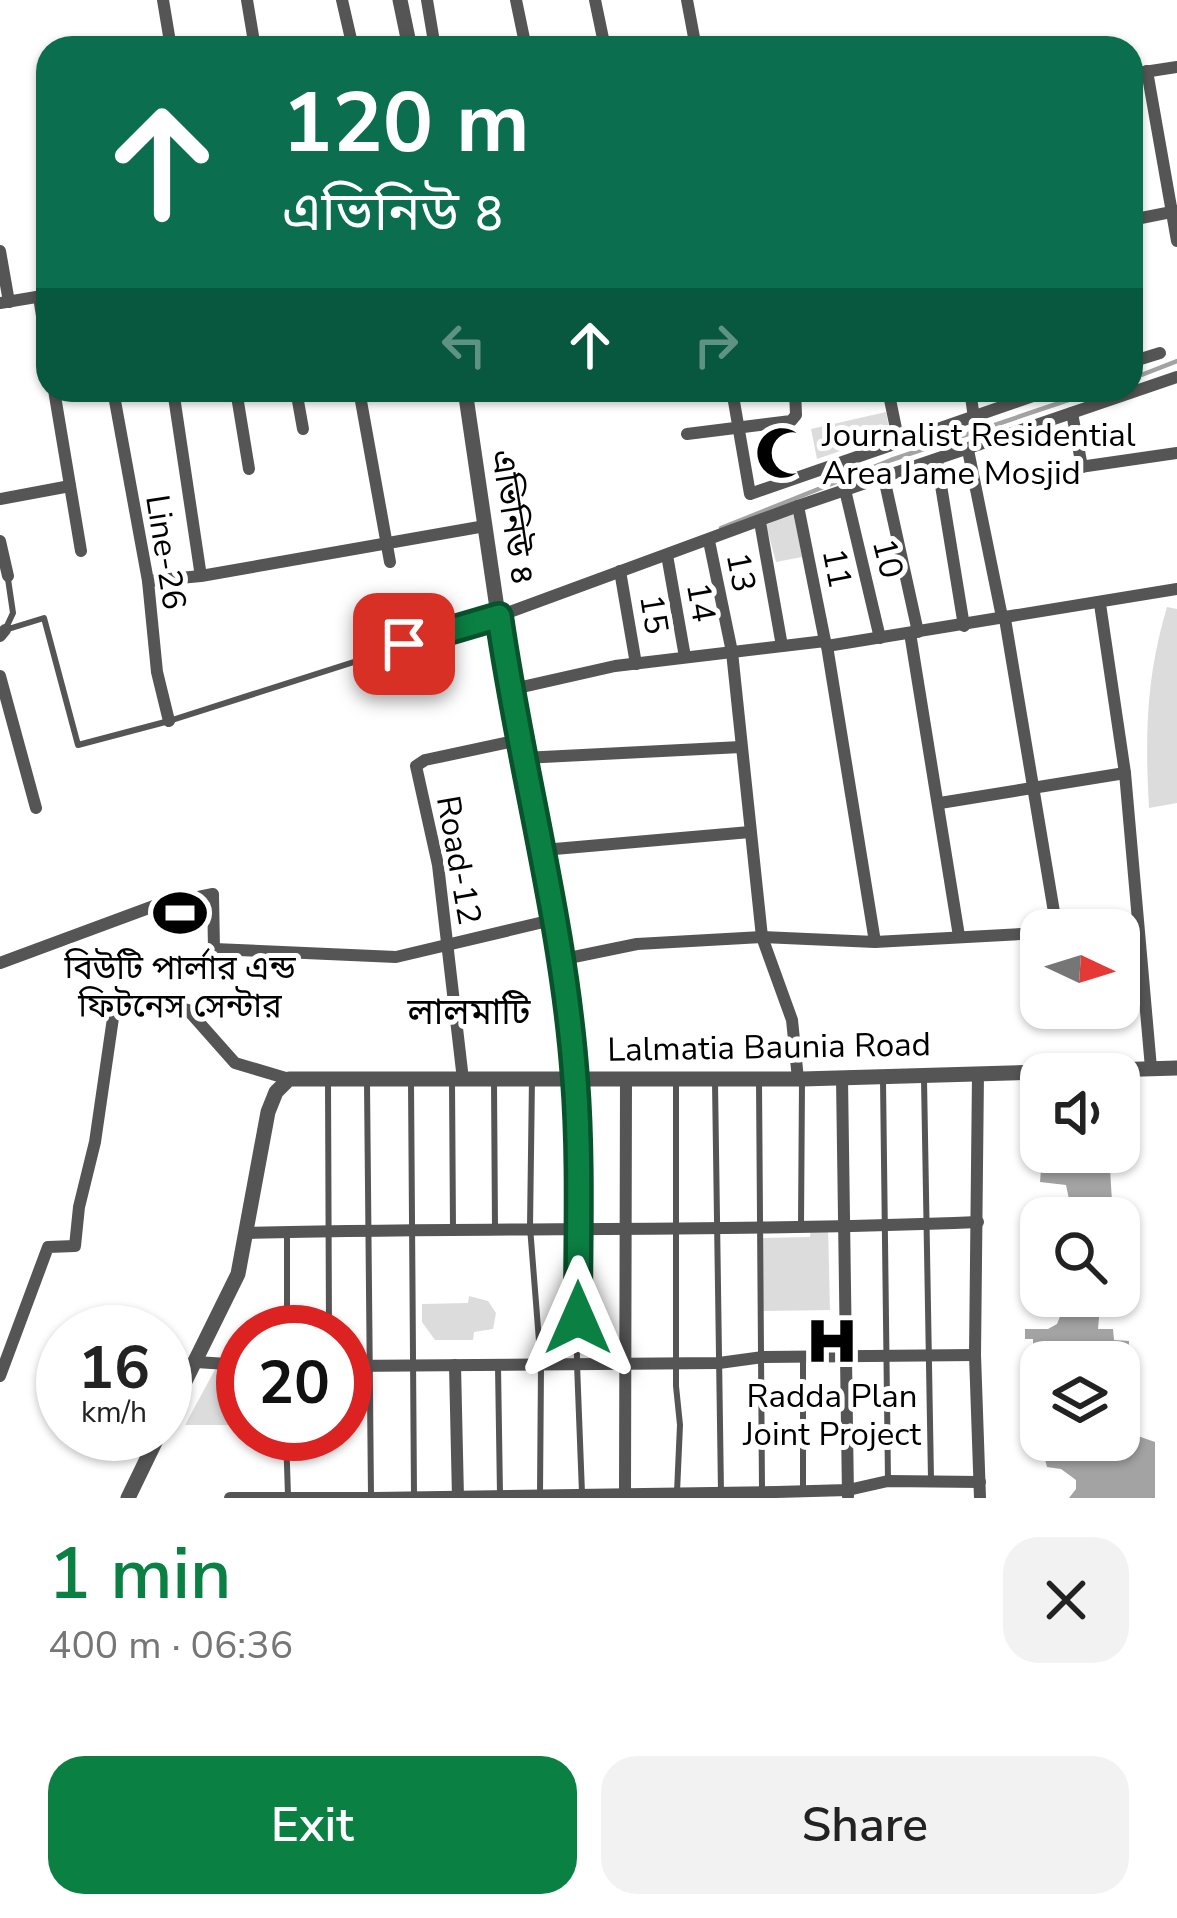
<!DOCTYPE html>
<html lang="en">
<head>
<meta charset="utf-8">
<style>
	:root { --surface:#fff; --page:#f2f2f2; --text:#222; --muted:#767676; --accent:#0b8043 }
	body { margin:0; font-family:"Nunito Sans","Noto Sans Bengali",sans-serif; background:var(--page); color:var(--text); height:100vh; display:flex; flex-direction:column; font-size:45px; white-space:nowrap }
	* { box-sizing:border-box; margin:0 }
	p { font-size:39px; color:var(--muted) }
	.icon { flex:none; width:66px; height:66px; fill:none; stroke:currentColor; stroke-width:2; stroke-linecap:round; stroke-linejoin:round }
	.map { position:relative; height:1498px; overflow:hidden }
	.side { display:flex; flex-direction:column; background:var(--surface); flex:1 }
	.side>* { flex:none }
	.banner { position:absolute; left:36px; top:36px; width:1107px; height:366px; border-radius:36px; box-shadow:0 3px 9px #0004; background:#0b6e4f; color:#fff; overflow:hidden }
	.needle { width:78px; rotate:94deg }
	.controls { position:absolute; left:1020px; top:909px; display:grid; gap:24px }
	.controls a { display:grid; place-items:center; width:120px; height:120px; border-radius:24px; background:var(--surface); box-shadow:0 3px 9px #0004; font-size:60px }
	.speed { position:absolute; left:36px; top:1305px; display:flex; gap:24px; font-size:60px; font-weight:700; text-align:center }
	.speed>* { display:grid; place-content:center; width:156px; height:156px; border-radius:50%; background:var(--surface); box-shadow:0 3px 9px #0004; line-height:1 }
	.speed small { font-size:30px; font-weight:400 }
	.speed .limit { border:18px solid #d22; background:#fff; color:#111 }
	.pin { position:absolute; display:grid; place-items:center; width:102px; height:102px; color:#fff; margin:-51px; border-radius:24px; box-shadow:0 6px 18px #0006 }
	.me { position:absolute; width:132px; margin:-66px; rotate:0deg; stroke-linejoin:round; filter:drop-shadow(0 0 9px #0008) }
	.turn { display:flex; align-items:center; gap:42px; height:252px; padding:0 48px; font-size:54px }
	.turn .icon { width:156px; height:156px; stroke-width:2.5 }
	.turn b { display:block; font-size:84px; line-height:102px }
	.lanes { display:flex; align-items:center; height:114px; padding:0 48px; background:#0003; justify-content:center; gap:60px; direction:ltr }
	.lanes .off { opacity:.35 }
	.round { display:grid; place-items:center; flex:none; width:126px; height:126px; border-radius:36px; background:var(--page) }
	.overview { display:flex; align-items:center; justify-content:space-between; height:204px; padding:0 48px }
	h1 { font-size:72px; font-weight:600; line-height:90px; color:var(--accent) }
	.button { display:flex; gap:24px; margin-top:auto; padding:24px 48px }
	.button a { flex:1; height:138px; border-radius:36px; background:var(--accent); color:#fff; font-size:48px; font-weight:600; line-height:138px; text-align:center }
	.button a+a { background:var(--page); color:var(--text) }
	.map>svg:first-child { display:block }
	.green { fill:#dcdcdc }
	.water { fill:#a3a3a3 }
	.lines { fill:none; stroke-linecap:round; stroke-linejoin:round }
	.stream { stroke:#a3a3a3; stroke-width:4.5 }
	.service { stroke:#555; stroke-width:6 }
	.minor { stroke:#555; stroke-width:12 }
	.tertiary { stroke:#555; stroke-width:15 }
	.route-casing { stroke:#07532c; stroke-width:30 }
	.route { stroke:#0b8043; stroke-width:21 }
	.labels { text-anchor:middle; stroke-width:10; stroke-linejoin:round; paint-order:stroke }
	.poi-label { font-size:33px; fill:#000; stroke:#fff }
	.street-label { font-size:33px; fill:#000; stroke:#fff }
	.neighbourhood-label { font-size:36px; fill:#000; stroke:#fff }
</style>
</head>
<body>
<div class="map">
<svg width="1177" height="1498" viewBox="0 0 1177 1498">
	<rect width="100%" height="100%" fill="#fff"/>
	<g class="green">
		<path d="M886,412L890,434L817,459L811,429Z"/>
		<path d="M794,512L802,557L776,562L766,525Z"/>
		<path d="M1167,607L1177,609V803L1149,808C1145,734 1146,678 1167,607Z"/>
		<path d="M811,1226H828L830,1310L763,1311L761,1238L810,1237Z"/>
		<path d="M469,1296L488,1301L496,1313L493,1329L474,1332L473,1340H435L422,1322V1304L468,1303Z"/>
		<path d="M218,1364L243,1366V1425H185Z"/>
	</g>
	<g class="water">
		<path d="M1049,1152H1109L1113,1218H1073L1066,1185L1040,1182L1042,1156Z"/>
		<path d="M1119,1275H1134L1133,1303L1100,1306L1098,1329H1113L1114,1340L1129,1341L1126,1425L1138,1436L1155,1442V1498H1069L1076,1489V1480L1061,1469L1047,1467L1042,1448L1046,1440H1119V1362H1060V1353H1054V1347H1033V1339H1025V1329H1009H1048L1057,1324L1065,1304L1104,1302L1105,1296H1119Z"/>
	</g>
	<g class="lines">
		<g class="stream">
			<path d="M1131,379L1177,361"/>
			<path d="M721,528L891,460L1098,390"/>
		</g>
		<g class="service">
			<path d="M8,579L13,613L5,630L44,618L78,745L169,721L498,616"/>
			<path d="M532,1078L530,1227L541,1366L540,1494"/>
			<path d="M924,1079L931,1479"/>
			<path d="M883,1080L888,1480"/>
			<path d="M328,1081L329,1332"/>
			<path d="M411,1082L414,1494"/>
			<path d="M452,1082L453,1230"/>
			<path d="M494,1082L495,1228"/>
			<path d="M715,1082L721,1492"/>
			<path d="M759,1082L762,1489"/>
			<path d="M367,1083L371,1496"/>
			<path d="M575,1083L577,1364L582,1493"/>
			<path d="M676,1083V1386L680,1425L677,1492"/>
			<path d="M801,1225L802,1082"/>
			<path d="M287,1332V1232"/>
			<path d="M803,1360V1491"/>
			<path d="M498,1366L500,1495"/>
			<path d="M286,1434L288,1496"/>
		</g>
		<g class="minor">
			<path d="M163,0L171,48"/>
			<path d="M247,0L255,48"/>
			<path d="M342,0L353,48"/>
			<path d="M427,0L435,48"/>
			<path d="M516,0L526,48"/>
			<path d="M595,0L605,48"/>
			<path d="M687,0L696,48"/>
			<path d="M1147,71L1177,241"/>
			<path d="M1131,74L1177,67"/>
			<path d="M42,159L48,191"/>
			<path d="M1131,220L1177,211"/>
			<path d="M0,251L9,302"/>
			<path d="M39,297L48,353"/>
			<path d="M0,303L48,295"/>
			<path d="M1131,362L1160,353"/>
			<path d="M54,390L81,551"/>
			<path d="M113,390L148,581L157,672L169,721"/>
			<path d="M173,390L200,570"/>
			<path d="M236,390L249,469"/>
			<path d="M296,390L303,429"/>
			<path d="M359,390L390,562"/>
			<path d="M732,390L750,494L1050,390"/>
			<path d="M888,390L899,443"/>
			<path d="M970,390L974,418"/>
			<path d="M1072,413L1082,467"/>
			<path d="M687,434L791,421L796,415L795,390"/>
			<path d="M968,450L1001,612L1005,619L1057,930"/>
			<path d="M937,461L964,626"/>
			<path d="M1080,467L1177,453"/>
			<path d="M884,478L918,632"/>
			<path d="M845,490L880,638"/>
			<path d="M0,499L70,486"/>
			<path d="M798,506L825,641"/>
			<path d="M760,522L782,646"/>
			<path d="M0,541L8,576"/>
			<path d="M709,541L732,652L762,937L792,1020L798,1079"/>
			<path d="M667,555L685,657"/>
			<path d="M620,571L636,664"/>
			<path d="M148,581L201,576L485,526"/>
			<path d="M1100,604L1125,773L1151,1068"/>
			<path d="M499,616L798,506L1177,377"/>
			<path d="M910,633L959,936"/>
			<path d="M0,636L5,630"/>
			<path d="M827,646L875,942"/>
			<path d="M0,676L36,808"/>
			<path d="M509,690L615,666L825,641L827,646L1177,589"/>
			<path d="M523,758L741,747"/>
			<path d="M940,803L1125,773"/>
			<path d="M543,850L750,832"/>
			<path d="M559,960L637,944L762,937L875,942L1041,933"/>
			<path d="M0,963L154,906L213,894L214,949L396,957L552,920"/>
			<path d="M462,1071L438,865L416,766L425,760L519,740"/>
			<path d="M978,1073L975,1355L980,1498"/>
			<path d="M842,1078L848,1496"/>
			<path d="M248,1233C491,1227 735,1232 978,1222"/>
			<path d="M196,1362L243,1365"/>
			<path d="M455,1365L458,1498"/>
			<path d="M345,1366L719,1363L763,1357L975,1355"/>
			<path d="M0,1376L48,1247L75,1246L79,1207L95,1142L113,1018L120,1010L142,1002L188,1010L235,1063L289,1079"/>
			<path d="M625,1493L626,1078"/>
			<path d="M230,1498H367"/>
			<path d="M374,1498L777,1492L848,1490L888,1481L980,1482"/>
		</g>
		<g class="tertiary">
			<path d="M400,0L410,48"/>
			<path d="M465,390L509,690L543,850L575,1078"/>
			<path d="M165,1422L238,1274L268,1112L276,1092L289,1079H802L1177,1068"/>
			<path d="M128,1498L159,1434"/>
		</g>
	</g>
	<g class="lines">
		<g class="route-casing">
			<path id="route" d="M404,644L499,616C521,771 564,923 575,1079C581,1158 578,1239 578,1318"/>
		</g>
		<use href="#route" class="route"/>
	</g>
	<defs>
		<g id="mosque-bare" transform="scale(4.14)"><path d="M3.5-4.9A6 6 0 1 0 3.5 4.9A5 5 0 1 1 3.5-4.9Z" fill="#000" stroke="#fff" stroke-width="2.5" paint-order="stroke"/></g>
		<g id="stadium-bare" transform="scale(4.14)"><path d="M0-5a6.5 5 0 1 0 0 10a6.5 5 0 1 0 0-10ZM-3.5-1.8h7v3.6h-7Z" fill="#000" stroke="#fff" stroke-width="2.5" paint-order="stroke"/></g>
		<g id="hospital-bare" transform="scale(4.14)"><path d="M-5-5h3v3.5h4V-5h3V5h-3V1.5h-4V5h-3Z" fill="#000" stroke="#fff" stroke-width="2.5" paint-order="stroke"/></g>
	</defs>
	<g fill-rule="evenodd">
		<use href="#mosque-bare" x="782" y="453"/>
		<use href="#stadium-bare" x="180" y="913"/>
		<use href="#hospital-bare" x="832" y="1341"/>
	</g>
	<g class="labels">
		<g class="poi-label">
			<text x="822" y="446" text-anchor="start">Journalist Residential<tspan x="822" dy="38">Area Jame Mosjid</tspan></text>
			<text x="180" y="979">বিউটি পার্লার এন্ড<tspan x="180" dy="38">ফিটনেস সেন্টার</tspan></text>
			<text x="832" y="1407">Radda Plan<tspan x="832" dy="38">Joint Project</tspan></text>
		</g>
		<g class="street-label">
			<text transform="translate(514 517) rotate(81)" y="12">এভিনিউ ৪</text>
			<text transform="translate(167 552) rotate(81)" y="12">Line-26</text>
			<text transform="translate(889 558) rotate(76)" y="12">10</text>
			<text transform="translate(838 568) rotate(79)" y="12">11</text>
			<text transform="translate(742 572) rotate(79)" y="12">13</text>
			<text transform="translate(702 602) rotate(80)" y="12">14</text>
			<text transform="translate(655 614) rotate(81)" y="12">15</text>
			<text transform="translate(460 860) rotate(80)" y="12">Road-12</text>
			<text transform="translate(769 1046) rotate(-1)" y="12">Lalmatia Baunia Road</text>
		</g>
		<g class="neighbourhood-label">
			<text x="469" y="1024">লালমাটি</text>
		</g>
	</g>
</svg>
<div class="controls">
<a><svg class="needle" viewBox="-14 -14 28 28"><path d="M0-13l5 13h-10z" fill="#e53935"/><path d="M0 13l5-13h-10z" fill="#767676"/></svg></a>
<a><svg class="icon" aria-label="sound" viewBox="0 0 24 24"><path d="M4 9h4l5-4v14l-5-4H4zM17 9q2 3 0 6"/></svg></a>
<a><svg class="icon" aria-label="search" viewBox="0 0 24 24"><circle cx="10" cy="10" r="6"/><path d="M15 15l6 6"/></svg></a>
<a><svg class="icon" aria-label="layers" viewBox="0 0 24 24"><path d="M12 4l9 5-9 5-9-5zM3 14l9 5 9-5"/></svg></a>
</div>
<div class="speed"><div>16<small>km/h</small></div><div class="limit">20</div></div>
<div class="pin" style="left:404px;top:644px;background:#d93025"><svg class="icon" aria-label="arrive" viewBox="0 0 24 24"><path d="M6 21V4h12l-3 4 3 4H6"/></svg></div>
<svg class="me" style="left:578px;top:1318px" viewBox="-20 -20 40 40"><path d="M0-17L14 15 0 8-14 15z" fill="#0b8043" stroke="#fff" stroke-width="4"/></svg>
<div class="banner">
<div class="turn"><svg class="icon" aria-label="ahead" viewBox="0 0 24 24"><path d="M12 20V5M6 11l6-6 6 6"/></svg><div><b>120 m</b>এভিনিউ ৪</div></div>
<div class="lanes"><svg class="icon off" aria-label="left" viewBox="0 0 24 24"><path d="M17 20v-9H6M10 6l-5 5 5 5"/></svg><svg class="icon" aria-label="ahead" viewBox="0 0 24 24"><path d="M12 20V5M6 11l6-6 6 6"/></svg><svg class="icon off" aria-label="right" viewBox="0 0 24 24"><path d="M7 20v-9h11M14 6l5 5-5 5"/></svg></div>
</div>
</div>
<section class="side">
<div class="overview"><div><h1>1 min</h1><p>400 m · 06:36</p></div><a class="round"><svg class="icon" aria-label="close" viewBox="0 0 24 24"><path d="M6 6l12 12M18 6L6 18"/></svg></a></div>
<div class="button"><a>Exit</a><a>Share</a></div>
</section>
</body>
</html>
